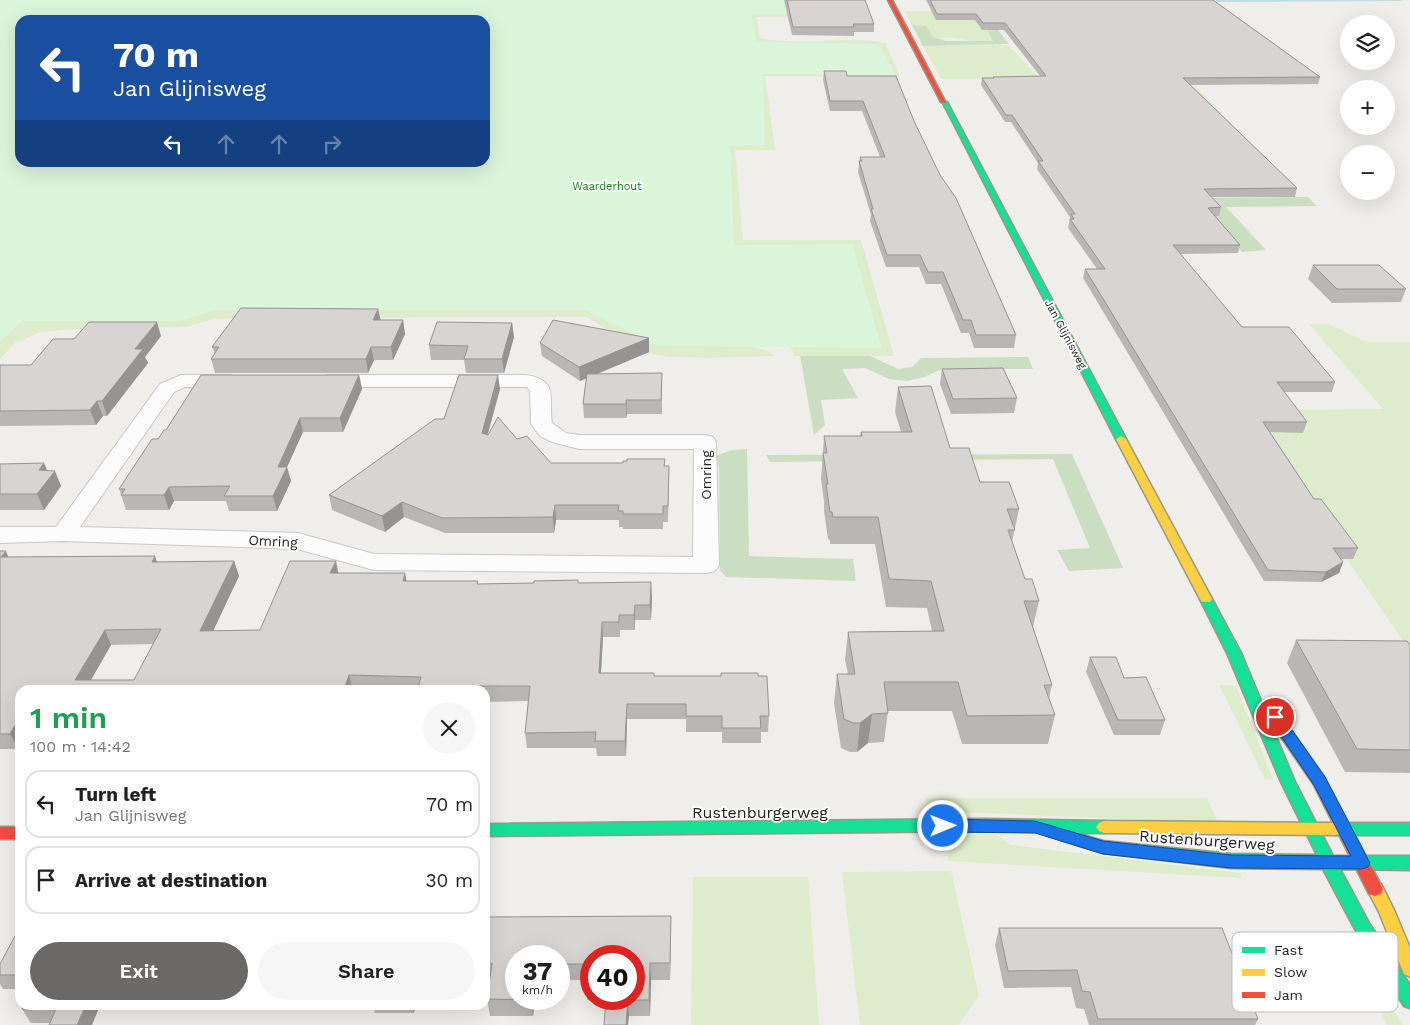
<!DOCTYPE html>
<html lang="en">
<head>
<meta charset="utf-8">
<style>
	:root { --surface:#fff; --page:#f6f6f6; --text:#222; --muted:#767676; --line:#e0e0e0; --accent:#6a6968 }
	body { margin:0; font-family:"Work Sans",sans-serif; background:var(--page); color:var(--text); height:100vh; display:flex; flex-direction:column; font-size:19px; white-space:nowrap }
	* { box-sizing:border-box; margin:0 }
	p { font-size:16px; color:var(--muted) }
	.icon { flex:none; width:28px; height:28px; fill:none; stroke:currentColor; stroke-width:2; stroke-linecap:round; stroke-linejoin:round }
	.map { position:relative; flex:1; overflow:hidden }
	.side { position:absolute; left:15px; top:685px; width:475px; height:325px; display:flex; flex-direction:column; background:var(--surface); border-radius:15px; box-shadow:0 5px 20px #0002 }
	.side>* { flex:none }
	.top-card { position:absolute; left:15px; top:15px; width:475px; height:152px; border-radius:15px; box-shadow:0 5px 20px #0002; background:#1a4fa0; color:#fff; overflow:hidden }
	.controls { position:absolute; left:1340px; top:15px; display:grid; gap:10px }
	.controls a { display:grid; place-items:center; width:55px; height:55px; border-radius:50%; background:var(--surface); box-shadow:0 5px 20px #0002; font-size:25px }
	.speed { position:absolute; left:505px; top:945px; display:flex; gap:10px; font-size:25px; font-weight:700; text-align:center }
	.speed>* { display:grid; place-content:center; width:65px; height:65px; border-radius:50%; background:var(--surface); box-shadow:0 5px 20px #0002; line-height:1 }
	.speed small { font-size:12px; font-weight:400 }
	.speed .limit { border:8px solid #d22; background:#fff; color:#111 }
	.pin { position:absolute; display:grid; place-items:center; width:42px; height:42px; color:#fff; margin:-21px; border:2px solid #fff; border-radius:50%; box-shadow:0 1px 5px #0007 }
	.me { position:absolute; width:55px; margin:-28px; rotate:89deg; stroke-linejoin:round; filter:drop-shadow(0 0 4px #0008) }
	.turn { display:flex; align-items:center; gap:18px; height:105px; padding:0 15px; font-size:22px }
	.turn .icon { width:65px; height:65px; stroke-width:2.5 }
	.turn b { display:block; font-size:35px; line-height:42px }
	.lanes { display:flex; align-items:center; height:48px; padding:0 15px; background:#0003; justify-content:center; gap:25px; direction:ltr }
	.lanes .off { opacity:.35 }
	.round { display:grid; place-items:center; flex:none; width:52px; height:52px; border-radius:26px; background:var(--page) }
	.overview { display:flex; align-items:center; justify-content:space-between; height:85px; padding:0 15px }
	h1 { font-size:30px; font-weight:600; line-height:38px; color:#1e9e55 }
	.primary-button { display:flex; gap:10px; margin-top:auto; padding:10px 15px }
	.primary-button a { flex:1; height:58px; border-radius:30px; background:var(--accent); color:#fff; font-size:20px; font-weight:600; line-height:58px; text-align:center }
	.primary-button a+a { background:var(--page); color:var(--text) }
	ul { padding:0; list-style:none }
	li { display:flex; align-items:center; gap:15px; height:68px; margin:0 10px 8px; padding:0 5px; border:2px solid var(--line); border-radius:15px }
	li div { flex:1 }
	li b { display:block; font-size:19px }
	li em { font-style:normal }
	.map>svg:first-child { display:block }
	.grass { fill:#ddeccb }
	.forest { fill:#cbdec1 }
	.park { fill:#daf5da; fill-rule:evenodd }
	.water { fill:#bfdbe3 }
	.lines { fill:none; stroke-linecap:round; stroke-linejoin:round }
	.street-casing { stroke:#c9c8c7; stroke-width:2 }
	.fast-casing { stroke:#999a82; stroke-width:3 }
	.slow-casing { stroke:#999a82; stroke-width:3 }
	.jam-casing { stroke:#999a82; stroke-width:3 }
	.street { fill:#fdfcfc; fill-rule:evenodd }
	.fast { fill:#16e098; fill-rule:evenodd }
	.slow { fill:#ffcf43; fill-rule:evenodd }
	.jam { fill:#f24e42; fill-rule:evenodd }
	.wall { fill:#b9b6b5; fill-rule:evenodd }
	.shaded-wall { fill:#969493 }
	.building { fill:#d7d4d2; stroke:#969493; fill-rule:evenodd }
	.route { fill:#1a73e8; stroke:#114b97 }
	.labels { text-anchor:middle; stroke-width:4; stroke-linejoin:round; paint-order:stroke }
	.far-park-label { font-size:11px; fill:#0c8416; stroke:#fff }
	.far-street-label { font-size:11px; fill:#222; stroke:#fff }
	.street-label { font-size:14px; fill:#222; stroke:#fff }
	.near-street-label { font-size:16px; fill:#222; stroke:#fff }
	.key { fill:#fff; stroke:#bdbdbd; stroke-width:1 }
	.key-label { font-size:14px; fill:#222 }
</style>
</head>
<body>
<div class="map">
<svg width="1410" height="1025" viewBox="0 0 1410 1025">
	<rect width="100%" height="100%" fill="#f0eeeb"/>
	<g class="grass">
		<path d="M864,0L871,16L757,17L760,38C801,47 844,35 885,43L900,76H765L775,150H735L743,240H861L894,356H795L789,344L413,230L739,47L735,5Z"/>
		<path d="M905,11L973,12L993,23L998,30H987L995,40C979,44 967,39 952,38C945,37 939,39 933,37L926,26L912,25Z"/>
		<path d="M1008,45L1050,89L1197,88L1222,113H1032L1013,79H941L923,46Z"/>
		<path d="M580,302L766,350L775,356C743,356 665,363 638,350C619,342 605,326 586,317L241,318L214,319L186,327L76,329L40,332L15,343L0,359V324L9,315L203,307Z"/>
		<path d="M1309,324H1329L1367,342H1410V651L1244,410L1383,409Z"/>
		<path d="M1219,685L1236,686L1273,779H1265Z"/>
		<path d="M925,798H1207L1218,823L935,811L926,806Z"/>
		<path d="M969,833L997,835L1011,845L1240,873L1241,878L948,861V853Z"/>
		<path d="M951,871L979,996L958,1025H860L842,872Z"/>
		<path d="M693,877H808L819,1025H691Z"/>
		<path d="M1354,942L1402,1025H1387L1347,944Z"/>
	</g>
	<g class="forest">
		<path d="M912,25L926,26L933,37L946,41H993L987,30H998L1009,44L923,46Z"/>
		<path d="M1308,197L1317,206L1226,207L1266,250L1242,252L1197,198Z"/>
		<path d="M800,356H870L898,369L912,367L921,358L1028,357L1033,369H942L924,377L907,381L889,379L865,368L842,369L858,398L821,400L825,425L814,435Z"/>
		<path d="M747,449L749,556L853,559L856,581L726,577L720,570L719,466L715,456L732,450Z"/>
		<path d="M1072,454L1123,568L1069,571L1057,550L1090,548L1053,459L770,462L766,455Z"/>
	</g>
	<path class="park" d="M0,0H859L865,14H751L756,42L878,44L896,75L763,74L765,145L730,146L734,245L852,244L882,348L657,346L585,310H218L179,321H22L0,342ZM20,20H485V162H20Z"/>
	<path class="water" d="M1216,0H1401L1403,1L1218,2Z"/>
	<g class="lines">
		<g class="street-casing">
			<path id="street" d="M181,375H230L237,377L240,381L237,385L230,387H185L174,392L80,527L298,533L374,554L693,557L694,449H579L552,442L540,436L531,424L530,391L527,387H328L321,385L318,381L321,377L328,375H526C560,380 548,399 552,423L566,433L579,435H705L713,437L716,442L719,565L715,571L706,573L374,570L297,549L63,541L0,543V527H56L160,384Z"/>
		</g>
		<g class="fast-casing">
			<g id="fast">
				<path d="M942,101L947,102L1126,439L1125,441H1117L1116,439Z"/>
				<path d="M1206,595L1210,596L1212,599L1241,653L1295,782L1333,856H1410V870L1340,869L1369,923L1410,985V1008L1404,1006L1357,933L1323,869L1231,868L1103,853L1061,840L1058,836L1060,832L983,831L485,836V824L983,819L1104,821L1109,823L1112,827L1109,831L1104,833H1076L1103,841L1231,854L1317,855L1281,782L1227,653L1200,599L1202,596Z"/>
				<path d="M1336,823H1410V835H1336L1331,833L1328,829L1331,825Z"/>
			</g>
		</g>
		<g class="slow-casing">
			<g id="slow">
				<path d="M1121,436L1126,439L1212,599L1210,602H1202L1200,599L1116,439Z"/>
				<path d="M1104,821L1336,823L1341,825L1344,829L1341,833L1336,835L1104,833L1099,831L1096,827L1099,823Z"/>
				<path d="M1375,882L1381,884L1394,910L1410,948V977L1404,974L1379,912L1367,889L1369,884Z"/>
			</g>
		</g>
		<g class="jam-casing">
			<g id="jam">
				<path d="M888,0H892L946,103L941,102Z"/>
				<path d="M1273,710L1278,711L1324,777L1383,889L1381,894L1375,896L1369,894L1314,785L1266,715L1268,711Z"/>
				<rect x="0" y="827" width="20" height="12"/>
			</g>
		</g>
		<use href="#street" class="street"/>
		<use href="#fast" class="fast"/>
		<use href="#slow" class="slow"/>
		<use href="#jam" class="jam"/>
	</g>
	<g class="wall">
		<path d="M784,0H865L874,24V32H854V36L792,35Z"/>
		<path d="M926,0H1213L1320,77L1318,84L1190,85L1297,188L1295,197H1211L1221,207L1219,216H1215L1240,245L1238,253L1180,254L1242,327L1335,382L1332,392H1284L1307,422L1303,433L1270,432L1314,499L1358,548L1353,559H1341L1343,562L1339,573L1321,582L1264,581L1083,278L1085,269H1097L1068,228L1070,217L1037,169L1038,163L1011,122H1005L981,85L982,78H993V77L1040,76L1004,30H982L975,20H936Z"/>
		<path d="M824,71L847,76L914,121L1016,335L1014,348H974L969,333H961L941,284H926L919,267H886L870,221L871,215L858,172L860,157H880L862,111H830L823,80Z"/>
		<path d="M1313,265L1406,289L1401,302L1332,303L1308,279Z"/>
		<path d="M378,309L380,320H403L405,334L393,360H374L368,373H215L211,359L215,354L212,347Z"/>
		<path d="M512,323L514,337L504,373H466L464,360H431L429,345Z"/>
		<path d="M161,336L145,357L148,363L107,416H103L96,425L0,426V365H31L74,339Z"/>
		<path d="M649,338V352L597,374L662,387V414H627L626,418H584L583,404L586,378L580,381L542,356L540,343Z"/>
		<path d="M942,369L1017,398L1014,413L951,414L940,384Z"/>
		<path d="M359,375L362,389L343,432H303L287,467L291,481L277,511H229L226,501H174L169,510H126L121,495V494L119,489L158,439L166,430Z"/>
		<path d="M898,387L950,448L980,482L1019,509L1012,542L1025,579L1039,601L1033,627L1052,685L1049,698L1055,715L1048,744H962L952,711H888L884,742L868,743L857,752H850L841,748L834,703L837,674H848L845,660L848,632L932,631L927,608L886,607L875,544H830V540L828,539L824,511V501L821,479L824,436H860L861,432H901L895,412Z"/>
		<path d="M500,389L488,434L517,439L551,463H623L665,459V466H669V481L668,522H663V529H623V527H619V520H556L554,533H445L404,517L385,532L332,510L329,495L444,419Z"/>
		<path d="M0,464L47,470L61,486L44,510H0Z"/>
		<path d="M0,551L8,557L157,562L234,561L239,576L213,631L260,630L339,573L407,581L478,584L578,583L652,597L651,620H635V630H620V637H603L601,673L654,676H758L769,716L768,732H761V743H722V732H686V719H627L626,756H597L596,748H527L525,733L528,701L485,702V690H20V746L18,749H0ZM153,644L134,680H91L111,645Z"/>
		<path d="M1296,640L1410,645V773L1345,772L1287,663Z"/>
		<path d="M1090,657L1124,678L1165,720L1160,735H1114L1086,672Z"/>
		<path d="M671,916V933L670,980H651L650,1016H629L605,1000H587L586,980H559V956H516L535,999L533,1016H490L487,999L490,980H485V917ZM591,956L634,999H591Z"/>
		<path d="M999,928L1258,1019L1255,1025H1089L1084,1009L1076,1008L1071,987L1004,988L995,945Z"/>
		<path d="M20,936V989H3L0,984V964Z"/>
		<path d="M23,1005H100L92,1025L50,1023H31L22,1009Z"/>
		<path d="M373,1005H415L414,1013H375Z"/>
	</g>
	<g class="shaded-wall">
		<path d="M378,309L381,322L373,320Z"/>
		<path d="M403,320L405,334L393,360L391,347Z"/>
		<path d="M157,322L161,336L145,357L148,363L107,416L102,401L135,349Z"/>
		<path d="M512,323L514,337L504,373L502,359Z"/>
		<path d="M649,338V352L580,381L579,367Z"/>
		<path d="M371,347L374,360L368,373L366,359Z"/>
		<path d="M359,375L362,389L343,432L340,418Z"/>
		<path d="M498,375L500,389L484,447L482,433Z"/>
		<path d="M626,400L627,414L626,418Z"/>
		<path d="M97,401L103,416L96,425L90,410Z"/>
		<path d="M300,418L303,432L287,467L291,481L277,511L273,496L278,467Z"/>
		<path d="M44,463L50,477L55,471L61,486L44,510L37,494L39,470Z"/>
		<path d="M169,487L174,501L169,510L164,495Z"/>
		<path d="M402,502L404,517L385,532L382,516Z"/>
		<path d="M555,505L556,520L554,533L553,517Z"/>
		<path d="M6,551L12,566L1,557Z"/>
		<path d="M155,556L160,571L152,562Z"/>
		<path d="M234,561L239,576L206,646L200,631Z"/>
		<path d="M336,561L339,576L330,573Z"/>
		<path d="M1343,562L1339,573L1321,582L1326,572Z"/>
		<path d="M405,573L408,588L403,581Z"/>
		<path d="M651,582L652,597L651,620L650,605Z"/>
		<path d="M635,605V630L634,615Z"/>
		<path d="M602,622L603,637L600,688L599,673Z"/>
		<path d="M105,630L111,645L85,690L75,680Z"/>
		<path d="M349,675L353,690H344Z"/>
		<path d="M627,704V719L626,756L625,741Z"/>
		<path d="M872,714L868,743L857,752L860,723Z"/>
		<path d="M15,725L20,735V746L18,749L10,734Z"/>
		<path d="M671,916V933L670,980V963Z"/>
		<path d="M650,963L651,980L650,1016L649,1000Z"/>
		<path d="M530,999H535L533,1016L530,1000Z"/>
		<path d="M628,1000L629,1016L628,1025H626Z"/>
		<path d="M86,1005H100L92,1025H77Z"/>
		<path d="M411,1005H415L414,1013Z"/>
	</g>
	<g class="building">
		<path d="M787,0H865L874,24H853L854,27H793Z"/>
		<path d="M930,0H1213L1320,77L1183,78L1297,188L1204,189L1221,207L1208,208L1240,245H1173L1242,327H1289L1335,382H1277L1307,422H1263L1314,499H1321L1358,548H1333L1343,562L1326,572L1268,570L1085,269H1105L1070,219H1074L1071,214H1075L1038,161H1043L1012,115H1006L982,78H994L993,77L1046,76L1005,23H983L976,14H937Z"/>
		<path d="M824,71H846L847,76H896L914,121L940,175L956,198L1016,335H976L971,320H963L943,272H928L920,255H887L871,209H873L859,161H862L860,157H885L863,101H830Z"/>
		<path d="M1313,265H1379L1406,289H1337Z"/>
		<path d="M241,308L378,309L373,320H403L391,347H371L366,359H211L219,347H212Z"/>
		<path d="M553,320L649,338L579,367L540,343Z"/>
		<path d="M89,322H157L135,349H143L102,401H97L90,410L0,411V365H31L53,339H74Z"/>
		<path d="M437,322L512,323L502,359H464L468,346L429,345Z"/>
		<path d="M1003,368L1017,398L953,399L942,369Z"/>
		<path d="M662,373L661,400H626V404H583L587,374Z"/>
		<path d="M201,375H359L340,418H300L278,467H287L273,496H224L230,486L169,487L164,495H121L125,489H119L152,439H158L164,430H166Z"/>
		<path d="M459,375H498L482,433L488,435L498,417L517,439L527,436L551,463H623V461H627V459H665L664,466H669L668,506H663V514H623V511H618L619,505H555L553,517L442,518L402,502L382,516L329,495L435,419H444Z"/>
		<path d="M931,386L950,448H969L980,482H1009L1019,509H1007L1015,530H1008L1025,579H1032L1039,601H1024L1052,685H1044L1055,715L967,716L958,682H884L888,713L872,714L860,723H853L844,719L837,674H855L848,632L944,631L931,581L889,579L878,517H833L832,512H830L826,484H828L823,453H827L824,436H862L861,432H912L898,387Z"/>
		<path d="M44,463L39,470L55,471L37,494H0V464Z"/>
		<path d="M0,551H6L1,557L155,556L152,562L234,561L200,631L260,630L290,561H336L330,573H405L403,581H478L477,584L534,583V581L578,580V583L651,582L650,605H635L634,615H619V622H602L599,673H654V676H721V673H758V676H767L769,716H760L761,728H722V716H686V704H627L625,741H595L596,732L525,733L530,686H476L475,690H422V688H418L421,677L349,675L344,690H20V725H15L10,734H0ZM161,629L134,680H75L105,630Z"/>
		<path d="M1296,640L1407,641L1410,645V750L1357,749Z"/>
		<path d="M1090,657H1116L1124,678L1146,677L1165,720H1118Z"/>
		<path d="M671,916L670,963H650L649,1000H628L626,1025H604L606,999H634V956H591V983H586L588,964H559V956H516V999H530V1000L487,999L492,963H485V917Z"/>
		<path d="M999,928H1222L1258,1019H1098L1090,992L1082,991L1077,970L1008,971Z"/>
		<path d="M15,936H20V975H0V964Z"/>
		<path d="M23,1005H86L77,1025H49L56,1009H22Z"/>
	</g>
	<path class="route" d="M1275,712L1280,713L1325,777L1370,863L1368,867L1362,869L1231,868L1103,854L1035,833L943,832L937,830L935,826L937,821L943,819L1035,821L1103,841L1231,855L1351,856L1314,785L1268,717L1270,713Z"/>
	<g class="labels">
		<g class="far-park-label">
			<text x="607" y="190">Waarderhout</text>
		</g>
		<g class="far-street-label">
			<text transform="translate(1066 334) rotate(62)" y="4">Jan Glijnisweg</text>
		</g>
		<g class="street-label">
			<text transform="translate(706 475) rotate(-90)" y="5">Omring</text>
			<text transform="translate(273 541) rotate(3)" y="5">Omring</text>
		</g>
		<g class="near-street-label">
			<text x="760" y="818">Rustenburgerweg</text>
			<text transform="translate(1207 840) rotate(4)" y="6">Rustenburgerweg</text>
		</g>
	</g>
	<rect x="1232" y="932" width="166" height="80" rx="8" class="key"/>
	<rect x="1242" y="947" width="23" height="6" fill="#16e098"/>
	<rect x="1242" y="969" width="23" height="7" fill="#ffcf43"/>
	<rect x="1242" y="992" width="23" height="6" fill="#f24e42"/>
	<g class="key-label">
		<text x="1274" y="955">Fast</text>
		<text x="1274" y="977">Slow</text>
		<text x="1274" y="1000">Jam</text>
	</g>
</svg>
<div class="controls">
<a><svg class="icon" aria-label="layers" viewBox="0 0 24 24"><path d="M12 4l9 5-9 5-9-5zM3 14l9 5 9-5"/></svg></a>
<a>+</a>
<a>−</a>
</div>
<div class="speed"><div>37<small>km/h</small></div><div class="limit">40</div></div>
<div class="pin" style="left:1275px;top:717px;background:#d93025"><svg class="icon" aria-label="arrive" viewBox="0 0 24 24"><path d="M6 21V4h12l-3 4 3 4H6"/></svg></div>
<svg class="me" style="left:943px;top:826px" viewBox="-20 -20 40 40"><circle r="17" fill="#1a73e8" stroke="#fff" stroke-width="3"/><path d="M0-11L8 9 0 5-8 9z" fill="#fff"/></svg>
<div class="top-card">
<div class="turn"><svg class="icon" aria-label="left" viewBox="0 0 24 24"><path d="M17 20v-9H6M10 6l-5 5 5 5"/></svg><div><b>70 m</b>Jan Glijnisweg</div></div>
<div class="lanes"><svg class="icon" aria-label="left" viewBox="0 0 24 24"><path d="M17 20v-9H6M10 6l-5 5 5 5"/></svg><svg class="icon off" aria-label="ahead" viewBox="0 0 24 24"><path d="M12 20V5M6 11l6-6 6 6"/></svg><svg class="icon off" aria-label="ahead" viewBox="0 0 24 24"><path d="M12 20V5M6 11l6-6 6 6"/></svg><svg class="icon off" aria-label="right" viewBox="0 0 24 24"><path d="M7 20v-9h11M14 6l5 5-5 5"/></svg></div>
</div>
<section class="side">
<div class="overview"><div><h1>1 min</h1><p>100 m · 14:42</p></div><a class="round"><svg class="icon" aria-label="close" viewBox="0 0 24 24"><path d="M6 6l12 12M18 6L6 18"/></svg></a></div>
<ul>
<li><svg class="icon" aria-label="left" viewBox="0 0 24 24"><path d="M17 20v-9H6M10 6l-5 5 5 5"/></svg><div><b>Turn left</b><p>Jan Glijnisweg</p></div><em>70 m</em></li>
<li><svg class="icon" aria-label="arrive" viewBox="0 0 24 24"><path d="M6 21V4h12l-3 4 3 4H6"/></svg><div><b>Arrive at destination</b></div><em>30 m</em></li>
</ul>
<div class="primary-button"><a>Exit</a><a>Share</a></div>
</section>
</div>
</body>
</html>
